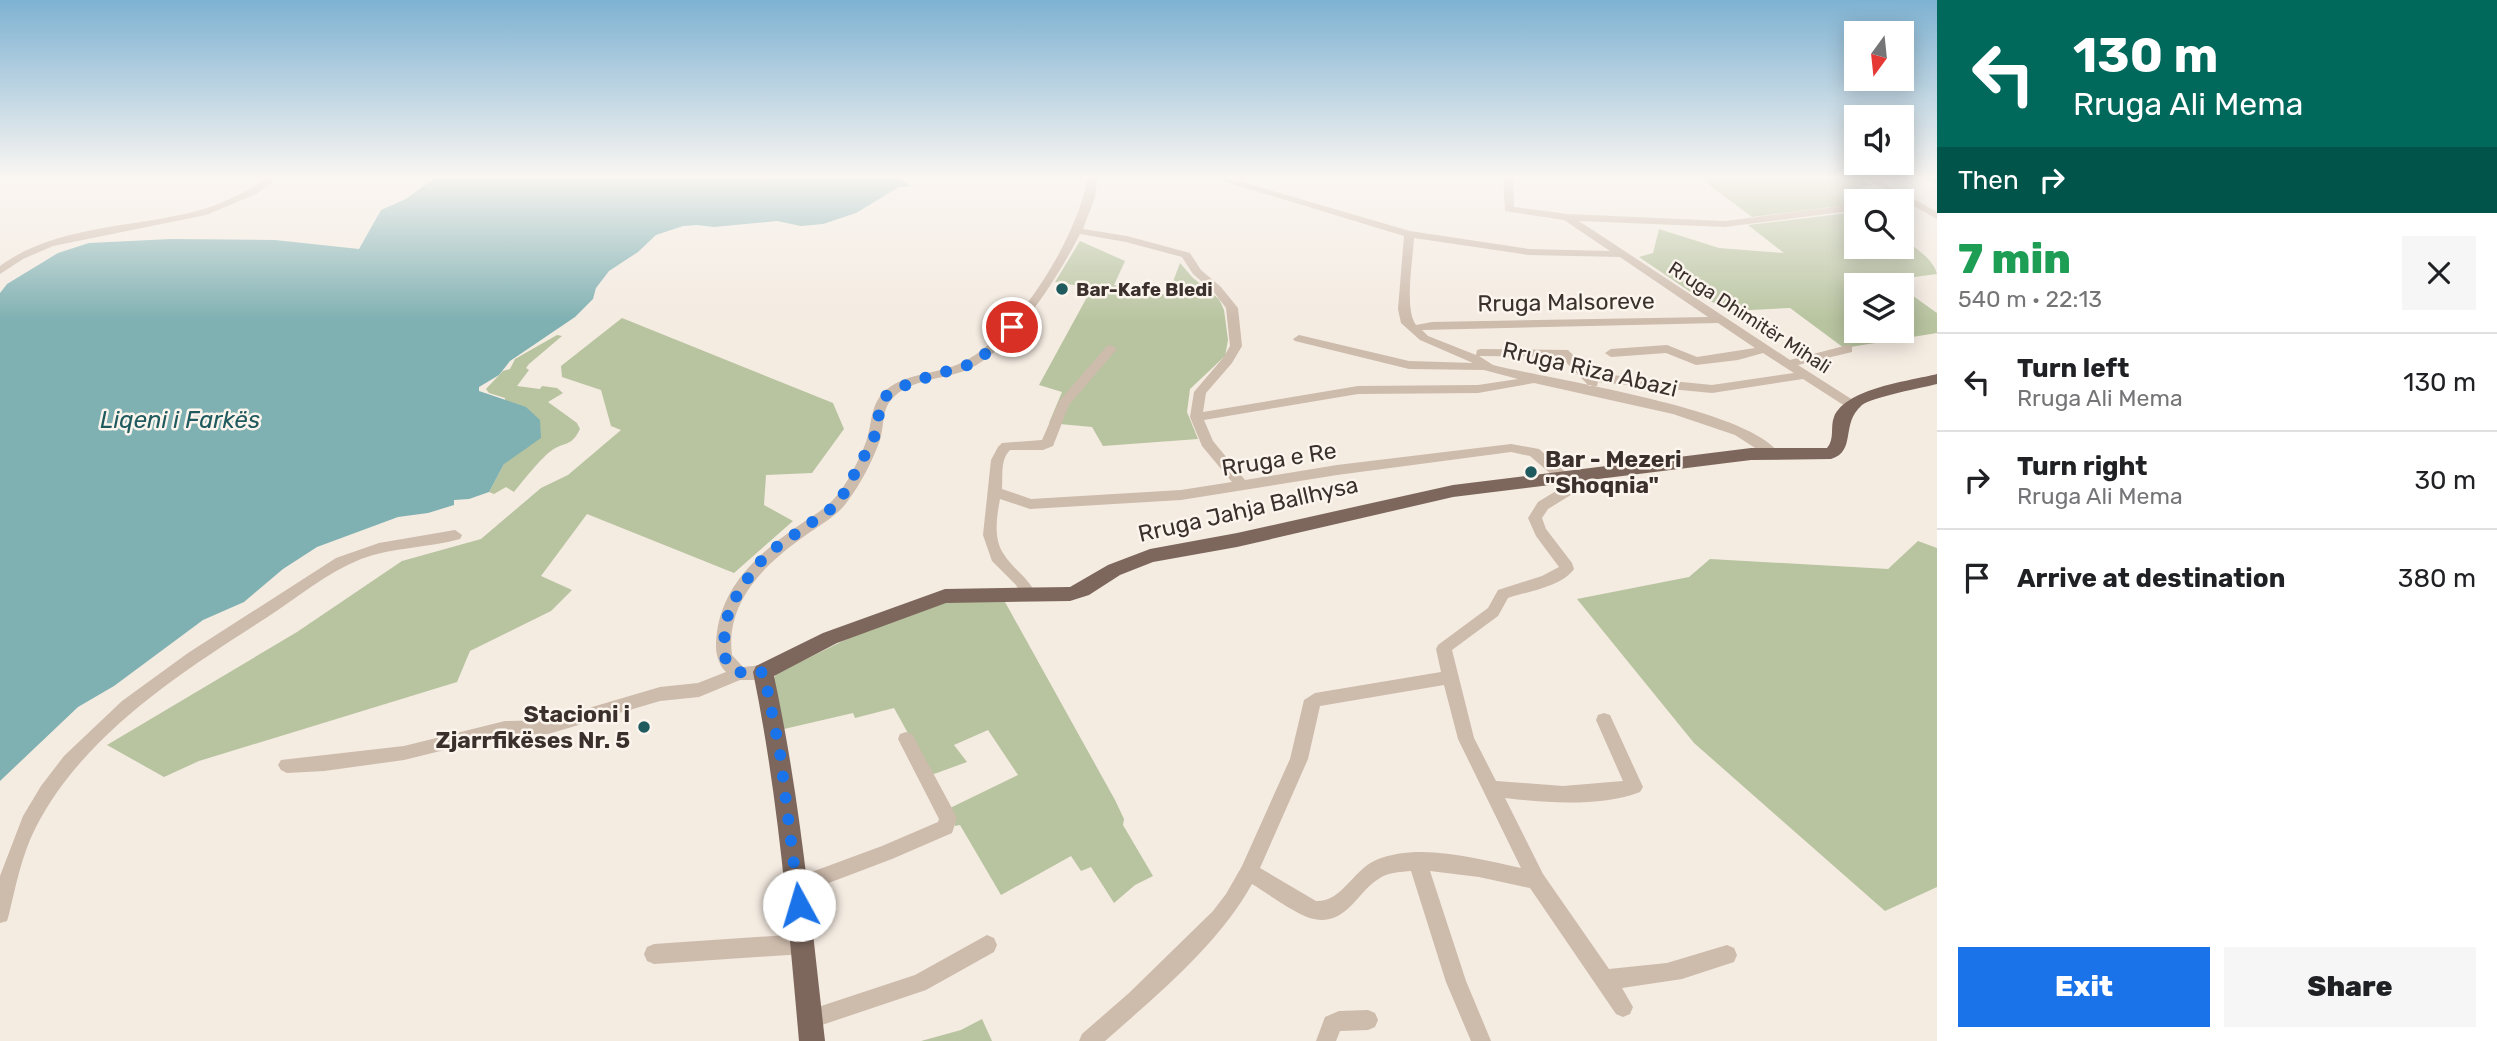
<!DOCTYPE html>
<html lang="en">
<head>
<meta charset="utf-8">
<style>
	:root { --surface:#fff; --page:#f6f6f6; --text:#202124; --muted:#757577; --line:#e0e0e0; --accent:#1a73e8 }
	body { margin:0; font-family:Rubik,sans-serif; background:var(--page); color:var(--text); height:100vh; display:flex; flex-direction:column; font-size:26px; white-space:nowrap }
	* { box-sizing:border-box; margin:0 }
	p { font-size:23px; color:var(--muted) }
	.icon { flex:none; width:38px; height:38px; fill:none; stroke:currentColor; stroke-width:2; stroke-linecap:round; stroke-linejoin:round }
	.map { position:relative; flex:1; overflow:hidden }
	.drawer { display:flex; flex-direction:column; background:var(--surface); width:560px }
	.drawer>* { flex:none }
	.hud { background:#00695c; color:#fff; overflow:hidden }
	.needle { width:46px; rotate:195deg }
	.controls { position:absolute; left:1844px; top:21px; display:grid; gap:14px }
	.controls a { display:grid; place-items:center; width:70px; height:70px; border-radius:0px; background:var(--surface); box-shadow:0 4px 18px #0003; font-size:35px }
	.pin { position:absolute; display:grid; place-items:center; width:60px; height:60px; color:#fff; margin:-30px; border:4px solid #fff; border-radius:50%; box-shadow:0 2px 7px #0007 }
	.me { position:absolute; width:77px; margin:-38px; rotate:354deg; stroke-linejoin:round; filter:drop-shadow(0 0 5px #0008) }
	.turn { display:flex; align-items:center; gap:24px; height:147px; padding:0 21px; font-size:32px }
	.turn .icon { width:91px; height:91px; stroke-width:2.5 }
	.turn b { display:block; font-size:49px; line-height:60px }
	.then { display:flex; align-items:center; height:66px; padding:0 21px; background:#0003; gap:14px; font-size:26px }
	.round { display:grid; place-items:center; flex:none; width:74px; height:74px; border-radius:0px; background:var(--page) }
	.overview { display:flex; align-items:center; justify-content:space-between; height:119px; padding:0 21px }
	h1 { font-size:42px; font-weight:800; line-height:52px; color:#1e9e55 }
	.primary-button { display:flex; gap:14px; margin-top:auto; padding:14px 21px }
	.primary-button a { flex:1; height:80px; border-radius:0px; background:var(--accent); color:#fff; font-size:28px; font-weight:800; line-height:80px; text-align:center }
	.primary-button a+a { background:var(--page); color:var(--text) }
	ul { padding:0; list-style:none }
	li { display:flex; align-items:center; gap:21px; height:98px; padding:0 21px; border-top:2px solid var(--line) }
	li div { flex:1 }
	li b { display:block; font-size:26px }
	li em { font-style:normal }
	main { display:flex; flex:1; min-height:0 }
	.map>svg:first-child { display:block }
	.green { fill:#b8c4a0 }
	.water { fill:#7fb0b2 }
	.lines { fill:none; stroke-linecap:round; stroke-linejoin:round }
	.minor { fill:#cdbbac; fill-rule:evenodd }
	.major { fill:#7d675c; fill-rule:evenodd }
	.route { stroke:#1a73e8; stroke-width:12; stroke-dasharray:0 21.6 }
	.poi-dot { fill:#1f5a5e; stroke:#fbf5ee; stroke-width:2.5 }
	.labels { text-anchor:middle; stroke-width:5; stroke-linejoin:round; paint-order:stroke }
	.far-poi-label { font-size:19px; font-weight:bold; fill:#3b302b; stroke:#fbf5ee; text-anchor:start }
	.far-street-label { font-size:19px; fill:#3b302b; stroke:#fbf5ee }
	.street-label { font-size:23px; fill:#3b302b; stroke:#fbf5ee }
	.poi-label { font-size:23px; font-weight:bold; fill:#3b302b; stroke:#fbf5ee; text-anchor:start }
	.water-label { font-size:24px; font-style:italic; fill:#1f5a5e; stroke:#fbf5ee }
</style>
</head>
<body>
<main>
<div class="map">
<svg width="1937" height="1041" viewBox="0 0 1937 1041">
	<rect width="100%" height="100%" fill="#f4ebe1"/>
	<g class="green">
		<path d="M1696,175H1854L1873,185L1850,191L1867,201H1857V204L1752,217Z"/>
		<path d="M1857,212V247H1902V238C1915,248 1933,258 1937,274L1892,280L1899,285H1857V331H1902V288L1937,313V333L1844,348L1790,308L1732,311L1692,293L1639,257L1653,253L1659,229L1719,248L1784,253L1748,225Z"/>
		<path d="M1080,241L1125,261L1114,285L1168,295L1180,263L1193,278L1219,299L1224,310L1228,340L1225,356L1190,389L1187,412L1198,439L1103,446L1092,427L1049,423L1062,392L1039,385L1092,288L1055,282Z"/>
		<path d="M622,318L833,403L844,429L812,473L766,475L764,505L793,521L734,573L587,514L541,576L572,590L551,611L470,651L457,682L199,761L164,777L107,745L297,632L402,561L481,539L541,488L568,475L621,430L611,426L601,390L562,377L561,366Z"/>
		<path d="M557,335L562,336L529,364L526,368L529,370L517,386L540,389L542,386L557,388L563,393L548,402L577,423L580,429C571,448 564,441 551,451C542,457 521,483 514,492L506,487L494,494L489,492L504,464L505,398L489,393L486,389L503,371L510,369L515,359Z"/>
		<path d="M1918,541L1937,548V887L1885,911L1694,743L1577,599L1689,577L1710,559L1888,569Z"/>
		<path d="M950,601L1005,602L1115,800L1124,819L1123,825L1153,876L1135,885L1114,903L1091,867L1081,871L1071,856L1001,895L960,825L955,826L948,809L1018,775L988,730L954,745L967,762L934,774L930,773L894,708L855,718L853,713L784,729L774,678L776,674L851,637Z"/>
		<path d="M982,1019L992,1041H921L961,1030Z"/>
	</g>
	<path class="water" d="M439,175H895L910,186L899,187L856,213L823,224L801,226L777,221L714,227L697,225L683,226L656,235L638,252L609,271L596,288L593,299L575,317L510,361L499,375L479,387V391L526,407L540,420L541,438L504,464L489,492L469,499L454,500V505L428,513L398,517L317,547L283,569L244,602L203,620L114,686L78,707L0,781V293L7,284L58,253L89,243L171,239L275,240L359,249L381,210L406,199Z"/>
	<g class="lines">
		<g class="minor">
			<path d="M270,175H281L256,194L206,215L53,246L23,259L0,274V266C56,225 132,228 197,211C223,204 249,191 270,175Z"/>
			<path d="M1088,175H1098L1095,197L1083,229L1127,236L1190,253L1201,270L1221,287L1238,308L1242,346L1232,363L1206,393L1203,412L1358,386L1478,385L1518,379L1484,370L1409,369L1295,341L1293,339L1299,335L1409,361L1473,363L1420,340L1401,323L1398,309L1404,236L1203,175H1218L1410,231L1529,249L1610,251L1564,220L1505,211L1503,175H1513L1514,207L1568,214L1725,221L1857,204V210L1725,227L1579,221L1790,360L1848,345L1852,346V352L1798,365L1856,402L1858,405L1856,408H1848L1803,379L1712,393L1598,382L1597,386H1589L1561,357L1479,356L1493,365C1553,380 1744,408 1778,452L1776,455H1766L1735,435L1673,414L1534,383L1478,393L1358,394L1204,420L1213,441L1245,480L1337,465L1511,444L1539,449L1570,476L1576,490L1574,493L1548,509L1542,518L1546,529L1572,563L1574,569C1561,587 1529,591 1508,598L1498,616L1452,650L1474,738L1496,781L1563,786L1623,781L1596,720L1598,715L1604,713L1610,715L1643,787L1640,792C1602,807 1545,803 1505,798L1543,874L1609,969L1667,963L1727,945L1734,948L1737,955L1734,962L1682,979L1622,988L1633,1007L1630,1014L1623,1017L1616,1014L1530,888L1479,877L1430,871L1466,981L1491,1041H1471L1446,982L1411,871C1401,872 1389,872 1380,878C1357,891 1347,926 1314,919C1298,916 1267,893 1252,884C1219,944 1156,996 1105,1041H1079L1082,1034L1129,993L1213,911L1226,894L1242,866L1290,759L1304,700L1315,693L1441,672L1436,649L1438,645L1488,608L1498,590L1542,576L1559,567L1536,536L1528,518L1538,502L1561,488L1559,481L1530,456L1511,452L1337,475L1181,500L1030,509L1000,499C997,516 993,537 1003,553C1013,570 1027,575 1037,596L1035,600H1025L1016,585L992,561L983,535L991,460L998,447L1002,443L1042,440L1059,401L1107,346L1111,345L1117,349L1069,405L1053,446L1043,450H1010C1000,460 1003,476 1002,489L1031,499L1181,490L1232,482L1202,446L1190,417L1194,392L1223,358L1230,346L1226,308L1213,291L1193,274L1182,257L1126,242L1080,234C1058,277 1014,348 969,369C945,380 909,378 891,400C882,410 884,428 880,440C872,462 861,483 847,502C837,516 820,525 806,535C766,563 725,601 732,655L743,667L763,665L769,667L771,672L769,677L753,680H740L699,697L660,701L548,734L505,735L404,760L324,771L287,773L281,770L278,765L281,760L404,746L505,721L548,720L660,687L698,683L726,672C715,660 715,647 717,632C724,584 759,553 798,526C812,516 828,508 839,493C850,478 859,460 866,442C872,426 870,406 883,393C903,372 937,375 961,363C1018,336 1079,235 1088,175ZM1414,238L1529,255L1620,257L1708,317L1432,322L1416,325C1404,310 1413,258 1414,238ZM1718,323L1755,348L1697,357L1667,345L1611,349L1605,353L1611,357L1666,353L1696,365L1738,360L1763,353L1794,373L1712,385L1591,373L1568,350L1481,349L1477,350L1476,355L1428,336L1422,330ZM1444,685L1458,739L1521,868C1477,859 1420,842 1376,860C1352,871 1342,902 1316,901L1260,868L1308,759L1320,706Z"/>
			<path d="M1859,175H1871L1937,212V219Z"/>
			<path d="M1921,175L1937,177V184L1923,177Z"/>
			<path d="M455,530L462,535L460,539C428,548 393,547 361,559C326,573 297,598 266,618C180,673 84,734 36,827C22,854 16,885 9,914L7,921L0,923V876L23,816L41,786L64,756L122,701L188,653L336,558L379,543Z"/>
			<path d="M906,732L912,734L954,812L957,818L952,833L892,859L797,895L790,892L788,886L790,880L882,846L938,822L939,819L898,739L900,734Z"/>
			<path d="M803,934L810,937L813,944L810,951L803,954L654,964L647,961L644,954L647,947L654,944Z"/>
			<path d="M987,935L994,938L997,945L994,952L926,990L810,1029L803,1026L800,1019L803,1012L915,975Z"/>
			<path d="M1368,1010L1375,1013L1378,1020L1375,1027L1368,1030L1340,1031L1336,1041H1316L1325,1017L1339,1011Z"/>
		</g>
		<path class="major" d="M1937,374V384C1922,388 1872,397 1862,405C1840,424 1857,451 1831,459L1751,460L1453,497L1237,547L1153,562L1120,575L1089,595L1070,601L946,603L837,643L774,676C800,796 811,918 825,1041H799C788,917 778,794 753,672L756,666L823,633L945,589L1070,587L1108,565L1150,549L1237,533L1453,485L1751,448H1827C1835,439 1830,427 1834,417C1846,388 1910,381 1937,374Z"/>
	</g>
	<linearGradient id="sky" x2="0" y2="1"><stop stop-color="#7eb2d2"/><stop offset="0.55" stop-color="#faf6f2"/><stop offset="1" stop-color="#faf6f2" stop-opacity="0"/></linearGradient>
	<rect width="1937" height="321" fill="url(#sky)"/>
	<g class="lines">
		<path class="route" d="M799,905L780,753L765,678L763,672L748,675L734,670L726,661L723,646L729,608L755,567L771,551L838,504L874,438L881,404L886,396L911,382L968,365L988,352L1012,327"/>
	</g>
	<g class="poi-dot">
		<circle cx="1062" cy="289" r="7"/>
		<circle cx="1531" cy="472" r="7"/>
		<circle cx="644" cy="727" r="7"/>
	</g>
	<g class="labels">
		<g class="far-poi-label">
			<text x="1076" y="296">Bar-Kafe Bledi</text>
		</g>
		<g class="far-street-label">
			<text transform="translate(1750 317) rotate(33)" y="7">Rruga Dhimitër Mihali</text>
		</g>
		<g class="street-label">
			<text transform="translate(1566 302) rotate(-1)" y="8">Rruga Malsoreve</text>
			<text transform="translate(1590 369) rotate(13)" y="8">Rruga Riza Abazi</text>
			<text transform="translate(1279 459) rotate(-9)" y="8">Rruga e Re</text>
			<text transform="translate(1248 509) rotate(-13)" y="8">Rruga Jahja Ballhysa</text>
		</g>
		<g class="poi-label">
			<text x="1545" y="467">Bar - Mezeri<tspan x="1545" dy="26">"Shoqnia"</tspan></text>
			<text x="630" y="722" text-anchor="end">Stacioni i<tspan x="630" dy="26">Zjarrfikëses Nr. 5</tspan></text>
		</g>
		<g class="water-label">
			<text x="180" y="428">Liqeni i Farkës</text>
		</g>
	</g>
</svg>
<div class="controls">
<a><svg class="needle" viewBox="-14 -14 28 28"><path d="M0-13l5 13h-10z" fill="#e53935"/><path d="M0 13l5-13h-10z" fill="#757577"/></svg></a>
<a><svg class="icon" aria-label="sound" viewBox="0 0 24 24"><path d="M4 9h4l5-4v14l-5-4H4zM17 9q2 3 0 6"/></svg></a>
<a><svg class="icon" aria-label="search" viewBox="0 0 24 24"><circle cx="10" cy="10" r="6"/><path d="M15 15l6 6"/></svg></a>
<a><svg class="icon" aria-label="layers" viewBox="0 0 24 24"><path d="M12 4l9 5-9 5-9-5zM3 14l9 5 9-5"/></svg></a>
</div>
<div class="pin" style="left:1012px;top:327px;background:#d93025"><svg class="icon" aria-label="arrive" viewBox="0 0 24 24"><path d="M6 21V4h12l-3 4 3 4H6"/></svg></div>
<svg class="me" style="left:799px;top:905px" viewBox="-20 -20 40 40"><circle r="19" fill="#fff"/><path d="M0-13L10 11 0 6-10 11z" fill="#1a73e8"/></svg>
</div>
<section class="drawer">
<div class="hud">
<div class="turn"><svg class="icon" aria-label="left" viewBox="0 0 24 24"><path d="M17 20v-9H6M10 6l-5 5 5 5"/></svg><div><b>130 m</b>Rruga Ali Mema</div></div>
<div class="then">Then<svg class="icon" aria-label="right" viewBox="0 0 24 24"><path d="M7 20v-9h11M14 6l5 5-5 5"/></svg></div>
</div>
<div class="overview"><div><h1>7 min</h1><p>540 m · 22:13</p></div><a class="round"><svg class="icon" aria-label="close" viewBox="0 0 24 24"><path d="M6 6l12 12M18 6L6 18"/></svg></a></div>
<ul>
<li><svg class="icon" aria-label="left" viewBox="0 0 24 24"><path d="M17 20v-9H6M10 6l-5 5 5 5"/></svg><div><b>Turn left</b><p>Rruga Ali Mema</p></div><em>130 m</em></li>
<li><svg class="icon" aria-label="right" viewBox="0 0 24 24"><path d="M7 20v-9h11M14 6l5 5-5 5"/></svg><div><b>Turn right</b><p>Rruga Ali Mema</p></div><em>30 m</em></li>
<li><svg class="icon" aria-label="arrive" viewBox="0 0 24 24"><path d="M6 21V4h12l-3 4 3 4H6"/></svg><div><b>Arrive at destination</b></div><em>380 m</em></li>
</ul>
<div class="primary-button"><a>Exit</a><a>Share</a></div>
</section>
</main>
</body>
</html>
